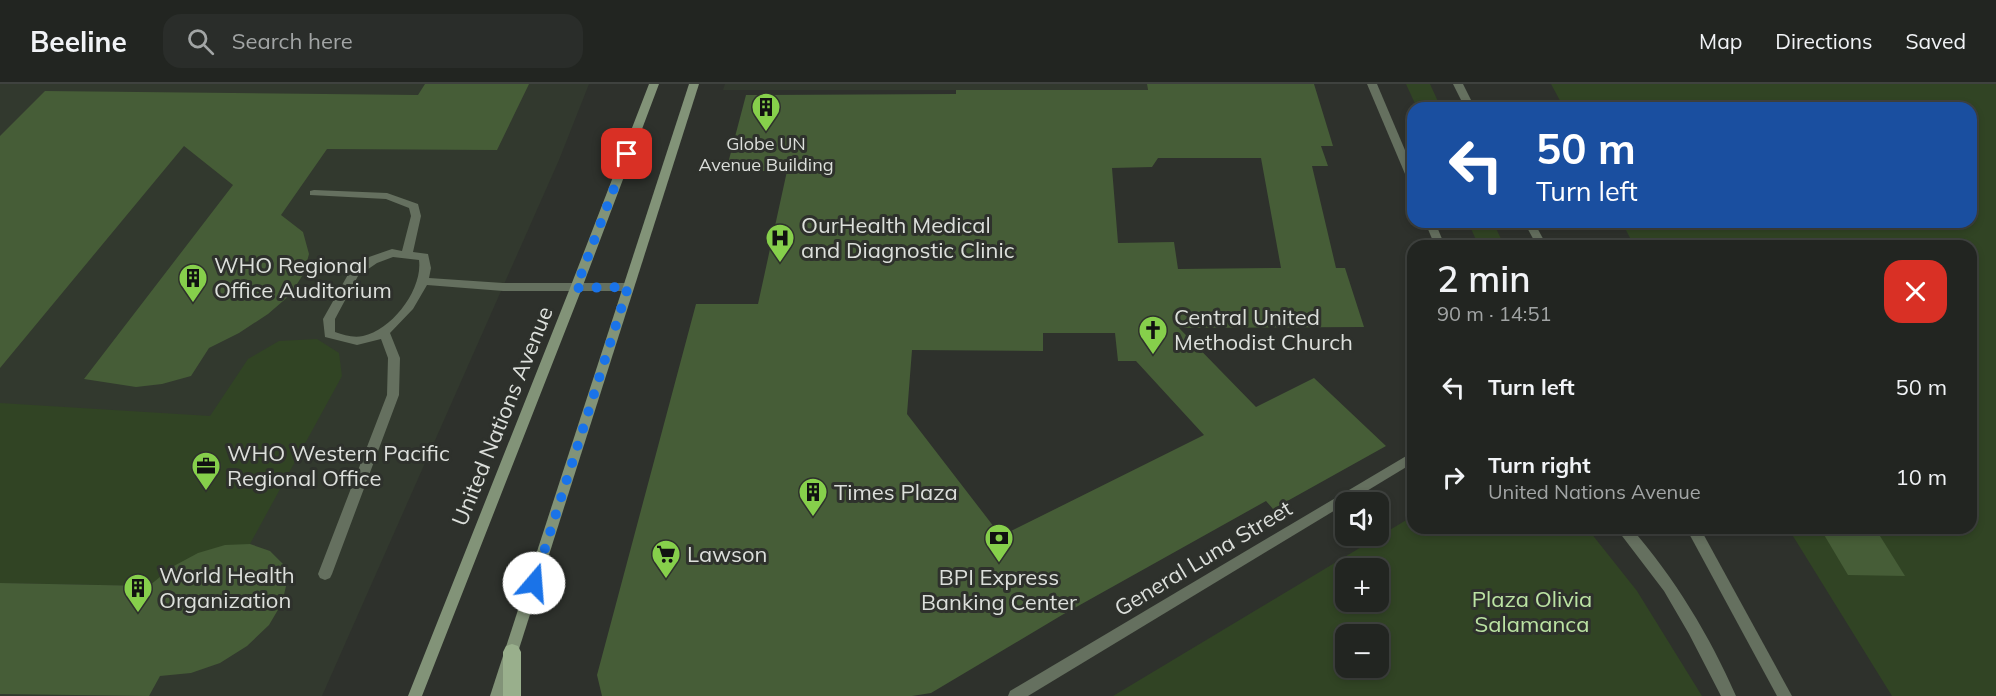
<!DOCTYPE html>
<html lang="en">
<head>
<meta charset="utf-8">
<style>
	:root { --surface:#222521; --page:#2a2d2a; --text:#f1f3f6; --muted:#a2a5a5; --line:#3f423f }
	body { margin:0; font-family:Mulish,sans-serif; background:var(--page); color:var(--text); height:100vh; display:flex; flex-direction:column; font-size:22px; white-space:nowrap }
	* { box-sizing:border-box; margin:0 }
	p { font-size:20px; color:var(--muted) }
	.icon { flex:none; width:33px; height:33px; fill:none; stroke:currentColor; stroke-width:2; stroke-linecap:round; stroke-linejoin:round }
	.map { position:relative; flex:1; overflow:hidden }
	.drawer { position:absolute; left:1407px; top:156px; width:570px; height:294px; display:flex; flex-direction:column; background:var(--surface); border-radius:18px; box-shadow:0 3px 9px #0003,0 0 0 2px var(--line) }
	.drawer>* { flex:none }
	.top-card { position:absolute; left:1407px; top:18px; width:570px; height:126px; border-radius:18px; box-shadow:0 3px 9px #0003,0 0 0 2px var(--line); background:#1a4fa0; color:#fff; overflow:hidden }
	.tools { position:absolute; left:1335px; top:408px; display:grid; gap:12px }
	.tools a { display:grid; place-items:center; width:54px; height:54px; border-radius:12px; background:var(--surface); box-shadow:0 3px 9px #0003,0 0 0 2px var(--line); font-size:30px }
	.pin { position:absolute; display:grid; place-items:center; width:51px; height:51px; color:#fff; margin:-26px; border-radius:12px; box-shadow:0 3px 9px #0006 }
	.me { position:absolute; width:66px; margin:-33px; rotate:18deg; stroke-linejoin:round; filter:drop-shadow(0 0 4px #0008) }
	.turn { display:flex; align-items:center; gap:21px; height:126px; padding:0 30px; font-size:27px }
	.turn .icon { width:78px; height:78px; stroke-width:2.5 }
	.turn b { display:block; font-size:42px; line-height:51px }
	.round { display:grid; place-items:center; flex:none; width:63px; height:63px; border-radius:18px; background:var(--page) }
	.summary { display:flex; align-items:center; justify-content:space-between; height:102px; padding:0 30px }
	h1 { font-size:36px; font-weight:600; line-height:45px }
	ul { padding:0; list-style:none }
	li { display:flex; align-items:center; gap:18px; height:90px; padding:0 30px }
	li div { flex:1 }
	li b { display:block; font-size:22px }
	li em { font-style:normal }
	header { display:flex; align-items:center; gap:36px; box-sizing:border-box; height:84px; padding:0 30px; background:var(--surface); border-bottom:2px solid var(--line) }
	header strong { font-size:28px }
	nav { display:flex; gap:33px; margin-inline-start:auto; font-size:21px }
	.search { width:420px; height:54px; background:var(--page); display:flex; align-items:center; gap:15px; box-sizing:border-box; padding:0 21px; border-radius:18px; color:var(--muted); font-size:22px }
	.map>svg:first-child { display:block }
	.built { fill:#32392e }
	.green { fill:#314424; fill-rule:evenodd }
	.building { fill:#465d37; fill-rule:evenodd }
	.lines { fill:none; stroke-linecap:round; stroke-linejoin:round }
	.service { fill:#65705f; fill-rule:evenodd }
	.minor { fill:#65705f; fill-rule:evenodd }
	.tertiary { fill:#65705f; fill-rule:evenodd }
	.secondary { fill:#829378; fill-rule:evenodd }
	.primary { fill:#99af8c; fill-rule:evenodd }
	.route { stroke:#1a73e8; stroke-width:10; stroke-dasharray:0 18 }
	.labels { text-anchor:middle; stroke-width:6; stroke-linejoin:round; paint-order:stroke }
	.far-poi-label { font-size:18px; fill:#dcdfdb; stroke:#2e312c }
	.poi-label { font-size:22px; fill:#dcdfdb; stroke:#2e312c; text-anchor:start }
	.street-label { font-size:22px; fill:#dcdfdb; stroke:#2e312c }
	.park-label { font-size:22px; fill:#bbe3a3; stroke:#2e312c }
</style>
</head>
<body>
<header>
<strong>Beeline</strong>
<div class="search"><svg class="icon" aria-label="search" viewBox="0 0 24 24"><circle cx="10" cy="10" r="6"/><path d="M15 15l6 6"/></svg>Search here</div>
<nav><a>Map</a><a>Directions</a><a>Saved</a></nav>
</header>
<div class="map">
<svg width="1996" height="612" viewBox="0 0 1996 612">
	<rect width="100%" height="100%" fill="#2e312c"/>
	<g class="built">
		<path d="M0,0H589L559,76L322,612H0Z"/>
		<path d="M725,0H1147L1148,6H723Z"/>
	</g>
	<g class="green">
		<path d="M1406,0H1430L1441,24H1417Z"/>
		<path d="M1551,0H1996V612H1892L1788,444H1971V162H1634L1622,138H1971V24H1564Z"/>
		<path d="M1468,138H1493L1502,157V162H1482L1477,158Z"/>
		<path d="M317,255L339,269L342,292L250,460L149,502L0,499V319L210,332L248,275L279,257Z"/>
		<path d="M1413,432V444H1587L1637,507L1702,612H1113ZM1378,484V518H1346V484ZM1378,550V584H1346V550Z"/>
	</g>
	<g class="building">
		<path d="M425,0H529L497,66L327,65L281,131L303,148L309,170L304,189L290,211L268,230L239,249L209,264L191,292L162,300L136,303L84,295L233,101L184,62L0,284V52L45,7L418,11Z"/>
		<path d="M1147,0H1314L1333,62H1321L1328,82H1312L1336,184H1345L1364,243L1179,244L1256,323L1314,294L1386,362L1273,425L1266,417L1062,531L931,609L912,612H602L597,591L696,220H758L787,87H726L746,11L956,10V6H1148ZM1158,74H1261L1281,184L1178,185L1174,158L1118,159L1112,84L1152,83ZM1043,249H1115L1118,277H1136L1204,351L1001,452L907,330L912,266L1043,267Z"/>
		<path d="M1820,444H1875L1905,492L1848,491Z"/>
		<path d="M250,460L270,467L283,480L287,498L282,519L269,541L247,562L220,579L191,589L160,592L149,612L0,610V499L149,502L172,483L198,469L225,461Z"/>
	</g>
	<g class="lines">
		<path class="service" d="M314,106L387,109L418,120L421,132L413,168L428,170L431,184L429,194L503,199H628L634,203L628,207H503L427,201L413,225L390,249L400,274L399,311L332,490L330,494L325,496L320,494L318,490L387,311L388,274L381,255L357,261L325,253L323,235L350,187L369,173L392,165L402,167L411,132L409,124L386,115L310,111V107ZM393,173L419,176C423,205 392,246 363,252C353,254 344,251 335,248V235L358,192L377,179Z"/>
		<path class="minor" d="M1413,368V379L1028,612H1008L1010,607Z"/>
		<g class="tertiary">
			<path d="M1367,0H1377L1413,85V100L1408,97Z"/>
			<path d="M1453,0H1463L1475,24H1465Z"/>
			<path d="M1425,138H1435L1445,162H1435Z"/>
			<path d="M1524,138H1534L1547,162H1537Z"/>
			<path d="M1616,444H1631C1674,493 1710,552 1736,612H1721L1689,550L1664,507Z"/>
			<path d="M1686,444H1700L1792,612H1777Z"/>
		</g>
		<g class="secondary">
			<path d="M649,0H659L582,204L422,612H408L570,204Z"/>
			<path d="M689,0H699L504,612H490Z"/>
		</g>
		<path class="primary" d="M512,560L518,562L521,568V612H503V568L506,562Z"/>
	</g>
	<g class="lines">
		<path class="route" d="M534,499L628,203L576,204L627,70"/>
	</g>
	<defs>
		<g id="building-pin" transform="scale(1.5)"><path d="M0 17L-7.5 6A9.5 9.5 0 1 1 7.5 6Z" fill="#86cf4b" stroke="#2e312c"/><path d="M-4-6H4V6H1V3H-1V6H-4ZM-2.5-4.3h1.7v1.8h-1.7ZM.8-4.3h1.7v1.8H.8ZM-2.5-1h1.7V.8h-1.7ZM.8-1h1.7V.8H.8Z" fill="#111"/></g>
		<g id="hospital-pin" transform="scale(1.5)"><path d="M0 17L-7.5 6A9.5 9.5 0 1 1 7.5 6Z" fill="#86cf4b" stroke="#2e312c"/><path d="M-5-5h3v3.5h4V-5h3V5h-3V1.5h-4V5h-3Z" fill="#111"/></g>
		<g id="church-pin" transform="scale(1.5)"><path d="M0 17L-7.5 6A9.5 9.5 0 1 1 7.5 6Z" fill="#86cf4b" stroke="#2e312c"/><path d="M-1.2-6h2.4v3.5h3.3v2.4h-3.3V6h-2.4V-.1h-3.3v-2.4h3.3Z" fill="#111"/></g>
		<g id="office-pin" transform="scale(1.5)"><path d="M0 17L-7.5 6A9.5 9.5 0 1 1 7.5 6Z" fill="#86cf4b" stroke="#2e312c"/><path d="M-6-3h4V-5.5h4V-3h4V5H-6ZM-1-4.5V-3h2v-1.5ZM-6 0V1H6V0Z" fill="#111"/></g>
		<g id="bank-pin" transform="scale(1.5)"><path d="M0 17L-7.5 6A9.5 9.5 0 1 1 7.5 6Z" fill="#86cf4b" stroke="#2e312c"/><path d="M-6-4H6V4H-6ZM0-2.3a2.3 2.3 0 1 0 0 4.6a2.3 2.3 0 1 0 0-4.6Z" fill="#111"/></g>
		<g id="supermarket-pin" transform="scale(1.5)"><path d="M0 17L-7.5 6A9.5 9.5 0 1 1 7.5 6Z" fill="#86cf4b" stroke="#2e312c"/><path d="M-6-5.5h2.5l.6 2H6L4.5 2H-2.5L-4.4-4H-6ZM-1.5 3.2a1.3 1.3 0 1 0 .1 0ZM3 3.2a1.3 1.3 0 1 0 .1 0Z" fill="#111"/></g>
	</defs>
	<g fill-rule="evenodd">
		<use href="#building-pin" x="766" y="23"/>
		<use href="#hospital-pin" x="780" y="154"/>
		<use href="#building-pin" x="193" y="194"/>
		<use href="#church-pin" x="1153" y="246"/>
		<use href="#office-pin" x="206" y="382"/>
		<use href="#building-pin" x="813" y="408"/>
		<use href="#bank-pin" x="999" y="454"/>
		<use href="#supermarket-pin" x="666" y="470"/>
		<use href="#building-pin" x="138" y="504"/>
	</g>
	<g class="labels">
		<g class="far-poi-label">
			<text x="766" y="66">Globe UN<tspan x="766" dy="21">Avenue Building</tspan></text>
		</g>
		<g class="poi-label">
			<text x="801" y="149">OurHealth Medical<tspan x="801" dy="25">and Diagnostic Clinic</tspan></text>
			<text x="214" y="189">WHO Regional<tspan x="214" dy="25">Office Auditorium</tspan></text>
			<text x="1174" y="241">Central United<tspan x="1174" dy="25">Methodist Church</tspan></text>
			<text x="227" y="377">WHO Western Pacific<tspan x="227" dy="25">Regional Office</tspan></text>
			<text x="834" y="416">Times Plaza</text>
			<text x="687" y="478">Lawson</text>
			<text x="159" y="499">World Health<tspan x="159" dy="25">Organization</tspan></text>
			<text x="999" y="501" text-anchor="middle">BPI Express<tspan x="999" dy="25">Banking Center</tspan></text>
		</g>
		<g class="street-label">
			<text transform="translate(502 332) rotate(-68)" y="8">United Nations Avenue</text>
			<text transform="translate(1203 474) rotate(-31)" y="8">General Luna Street</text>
		</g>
		<g class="park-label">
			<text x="1532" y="523">Plaza Olivia<tspan x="1532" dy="25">Salamanca</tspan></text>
		</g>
	</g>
</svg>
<div class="tools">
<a><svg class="icon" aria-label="sound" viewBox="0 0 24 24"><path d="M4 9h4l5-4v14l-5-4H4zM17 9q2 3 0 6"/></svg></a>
<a>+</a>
<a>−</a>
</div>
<div class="pin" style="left:627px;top:70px;background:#d93025"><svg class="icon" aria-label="arrive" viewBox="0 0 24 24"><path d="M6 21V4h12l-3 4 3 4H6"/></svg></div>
<svg class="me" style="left:534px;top:499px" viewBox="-20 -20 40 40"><circle r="19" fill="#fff"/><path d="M0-13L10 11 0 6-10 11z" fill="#1a73e8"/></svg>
<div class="top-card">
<div class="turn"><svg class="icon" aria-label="left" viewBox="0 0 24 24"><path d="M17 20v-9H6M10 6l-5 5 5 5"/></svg><div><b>50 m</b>Turn left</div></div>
</div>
<section class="drawer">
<div class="summary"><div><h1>2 min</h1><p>90 m · 14:51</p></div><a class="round" style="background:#d93025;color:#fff"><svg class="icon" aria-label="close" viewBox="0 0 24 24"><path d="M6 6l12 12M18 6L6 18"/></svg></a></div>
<ul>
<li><svg class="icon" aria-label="left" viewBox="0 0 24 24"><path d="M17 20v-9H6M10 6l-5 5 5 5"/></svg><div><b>Turn left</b></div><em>50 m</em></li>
<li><svg class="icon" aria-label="right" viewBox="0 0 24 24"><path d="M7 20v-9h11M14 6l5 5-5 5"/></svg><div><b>Turn right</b><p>United Nations Avenue</p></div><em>10 m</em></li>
</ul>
</section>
</div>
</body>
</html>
